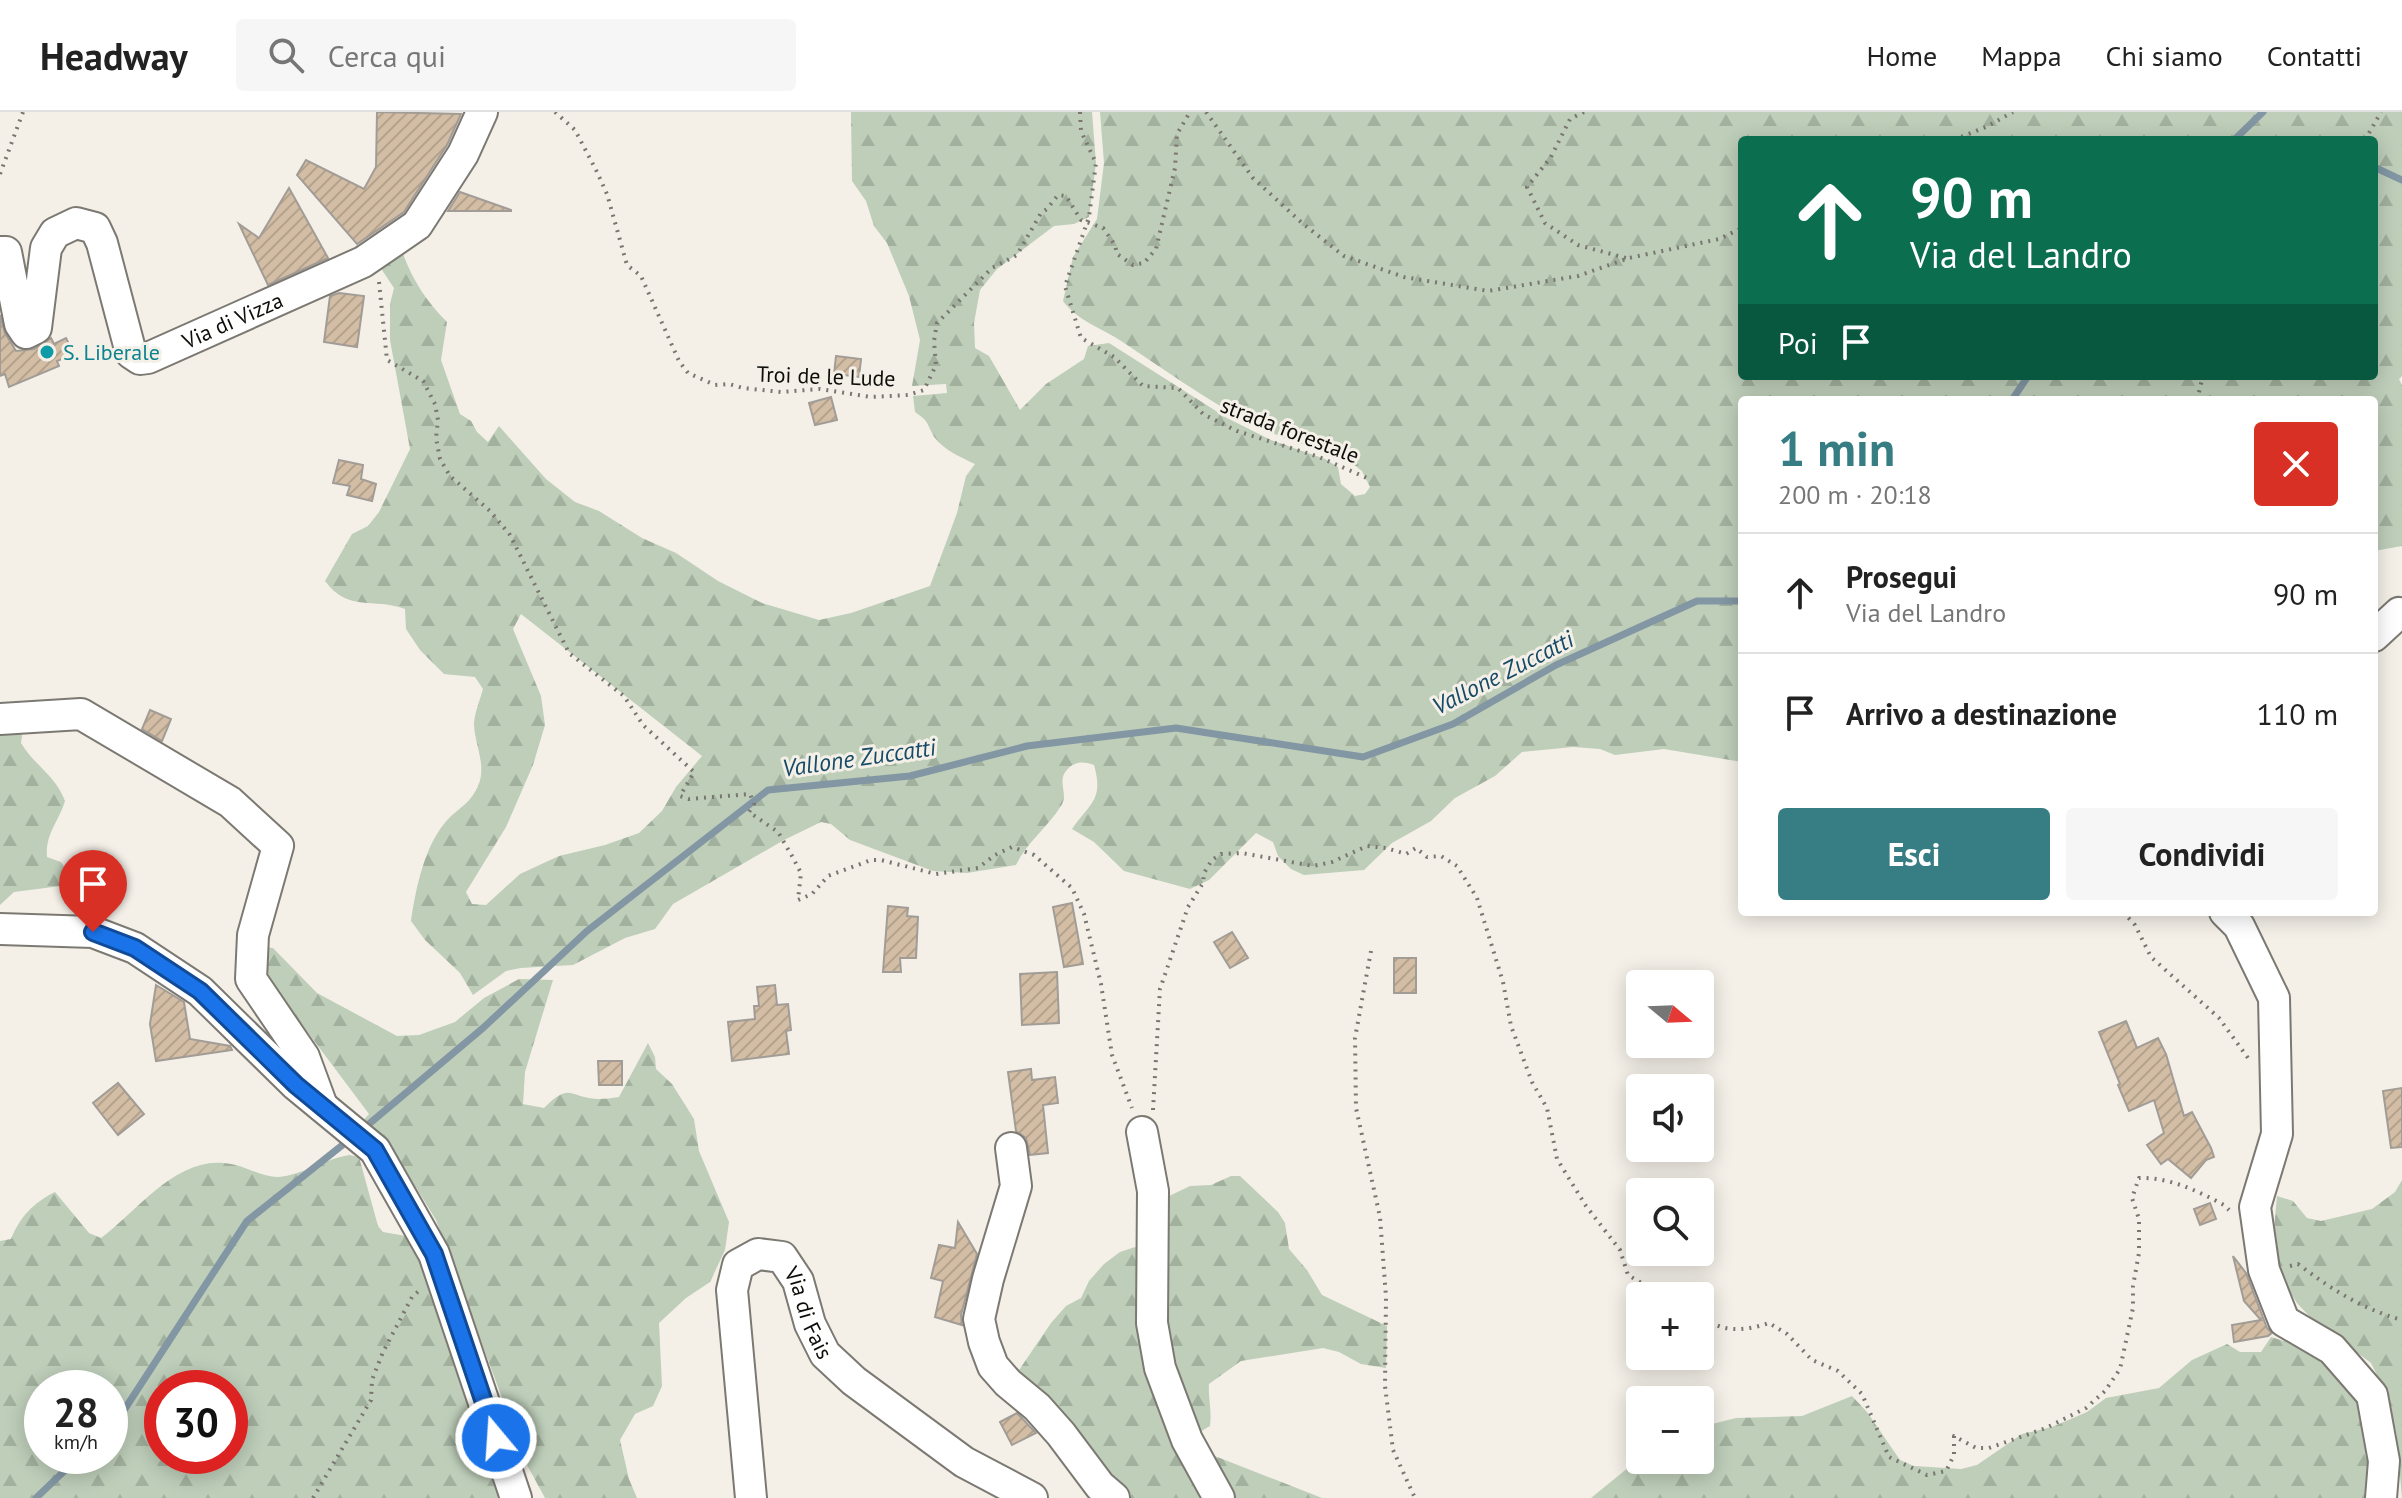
<!DOCTYPE html>
<html lang="it">
<head>
<meta charset="utf-8">
<style>
	:root { --surface:#fff; --page:#f6f6f6; --text:#222; --muted:#767676; --line:#e0e0e0; --accent:#367e83 }
	body { margin:0; font-family:"PT Sans",sans-serif; background:var(--page); color:var(--text); height:100vh; display:flex; flex-direction:column; font-size:30px; white-space:nowrap }
	* { box-sizing:border-box; margin:0 }
	p { font-size:26px; color:var(--muted) }
	.icon { flex:none; width:44px; height:44px; fill:none; stroke:currentColor; stroke-width:2; stroke-linecap:round; stroke-linejoin:round }
	.map { position:relative; flex:1; overflow:hidden }
	.panel { position:absolute; left:1738px; top:284px; width:640px; height:520px; display:flex; flex-direction:column; background:var(--surface); border-radius:8px; box-shadow:0 4px 20px #0003 }
	.panel>* { flex:none }
	.top-card { position:absolute; left:1738px; top:24px; width:640px; height:244px; border-radius:8px; box-shadow:0 4px 20px #0003; background:#0b6e4f; color:#fff; overflow:hidden }
	.needle { width:52px; rotate:109deg }
	.buttons { position:absolute; left:1626px; top:858px; display:grid; gap:16px }
	.buttons a { display:grid; place-items:center; width:88px; height:88px; border-radius:8px; background:var(--surface); box-shadow:0 4px 20px #0003; font-size:40px }
	.speed { position:absolute; left:24px; top:1258px; display:flex; gap:16px; font-size:40px; font-weight:700; text-align:center }
	.speed>* { display:grid; place-content:center; width:104px; height:104px; border-radius:50%; background:var(--surface); box-shadow:0 4px 20px #0003; line-height:1 }
	.speed small { font-size:20px; font-weight:400 }
	.speed .limit { border:12px solid #d22; background:#fff; color:#111 }
	.pin { position:absolute; display:grid; place-items:center; width:68px; height:68px; color:#fff; margin:-82px -34px; border-radius:50% 50% 50% 0; rotate:-45deg; box-shadow:0 0 8px #0007 }
	.pin .icon { rotate:45deg }
	.me { position:absolute; width:88px; margin:-44px; rotate:342deg; stroke-linejoin:round; filter:drop-shadow(0 0 6px #0008) }
	.turn { display:flex; align-items:center; gap:28px; height:168px; padding:0 40px; font-size:36px }
	.turn .icon { width:104px; height:104px; stroke-width:2.5 }
	.turn b { display:block; font-size:56px; line-height:68px }
	.then { display:flex; align-items:center; height:76px; padding:0 40px; background:#0003; gap:16px; font-size:30px }
	.round { display:grid; place-items:center; flex:none; width:84px; height:84px; border-radius:8px; background:var(--page) }
	.head { display:flex; align-items:center; justify-content:space-between; height:136px; padding:0 40px }
	h1 { font-size:48px; font-weight:700; line-height:60px; color:var(--accent) }
	.action { display:flex; gap:16px; margin-top:auto; padding:16px 40px }
	.action a { flex:1; height:92px; border-radius:8px; background:var(--accent); color:#fff; font-size:32px; font-weight:700; line-height:92px; text-align:center }
	.action a+a { background:var(--page); color:var(--text) }
	ul { padding:0; list-style:none }
	li { display:flex; align-items:center; gap:24px; height:120px; padding:0 40px; border-top:2px solid var(--line) }
	li div { flex:1 }
	li b { display:block; font-size:30px }
	li em { font-style:normal }
	header { display:flex; align-items:center; gap:48px; box-sizing:border-box; height:112px; padding:0 40px; background:var(--surface); border-bottom:2px solid var(--line) }
	header strong { font-size:38px }
	nav { display:flex; gap:44px; margin-inline-start:auto; font-size:28px }
	.search { width:560px; height:72px; background:var(--page); display:flex; align-items:center; gap:20px; box-sizing:border-box; padding:0 28px; border-radius:8px; color:var(--muted); font-size:30px }
	.map>svg:first-child { display:block }
	.forest { fill:url(#forest-firs); fill-rule:evenodd }
	.lines { fill:none; stroke-linecap:round; stroke-linejoin:round }
	.stream { stroke:#8296a3; stroke-width:7 }
	.building { fill:url(#building-hatch); stroke:#a29c96; stroke-width:2 }
	.minor-casing { stroke:#7c7972; stroke-width:34 }
	.path { stroke:#797671; stroke-width:4; stroke-dasharray:2 6; stroke-linecap:butt }
	.minor { stroke:#fff; stroke-width:30 }
	.route-casing { stroke:#114b97; stroke-width:20 }
	.route { stroke:#1a73e8; stroke-width:14 }
	.culture-dot { fill:#0f9aa8; stroke:#f4f0e8; stroke-width:3 }
	.labels { text-anchor:middle; stroke-width:6; stroke-linejoin:round; paint-order:stroke }
	.street-label { font-size:22px; fill:#0e0d0a; stroke:#f4f0e8 }
	.culture-label { font-size:22px; fill:#0d838f; stroke:#f4f0e8; text-anchor:start }
	.water-label { font-size:24px; font-style:italic; fill:#164a66; stroke:#f4f0e8 }
</style>
</head>
<body>
<header>
<strong>Headway</strong>
<div class="search"><svg class="icon" aria-label="search" viewBox="0 0 24 24"><circle cx="10" cy="10" r="6"/><path d="M15 15l6 6"/></svg>Cerca qui</div>
<nav><a>Home</a><a>Mappa</a><a>Chi siamo</a><a>Contatti</a></nav>
</header>
<div class="map">
<svg width="2402" height="1386" viewBox="0 0 2402 1386">
	<defs>
		<pattern id="forest-firs" width="22" height="20" patternUnits="userSpaceOnUse" patternTransform="scale(2)"><rect width="22" height="20" fill="#beceb9"/><path d="M5 1l3.5 6h-7zM16 11l3.5 6h-7z" fill="#a2b09e"/></pattern>
		<pattern id="building-hatch" width="6" height="6" patternUnits="userSpaceOnUse" patternTransform="scale(2)"><rect width="6" height="6" fill="#d3bea5"/><path d="M-1 1l2-2M0 6l6-6M5 7l2-2" fill="none" stroke="#b4a28d"/></pattern>
	</defs>
	<rect width="100%" height="100%" fill="#f4f0e8"/>
	<g class="forest">
		<path d="M851,0H1092L1096,51L1089,105L1074,112L1054,114L997,157L980,178L974,211L975,236L989,244L1020,298L1046,272L1084,247L1088,234L1109,231L1227,306L1271,328L1325,347L1338,355L1341,372L1355,384L1365,382L1370,375L1362,359L1349,349V342C1263,333 1189,273 1118,227C1099,215 1077,208 1063,189L1073,145L1097,107L1104,51L1100,0H2402V264L2399,267L2402,273V434L2374,439V288H1742V650L1664,637L1615,643L1600,637L1573,635L1522,640L1495,664L1455,686L1431,709L1392,731L1364,758L1304,763L1291,757L1278,744L1273,730L1256,721L1209,768L1190,777L1124,759L1094,730L1072,717C1090,691 1104,688 1094,653C1084,649 1074,649 1066,659C1057,670 1069,682 1061,694C1047,716 1027,730 1016,753L967,761L933,759L850,728L831,712L821,710L784,728L673,792L655,817L625,826L573,853L521,856L506,859L473,883L460,861L425,828L411,809C416,775 425,730 450,705C462,694 471,690 478,674C487,654 475,633 474,613C474,602 480,588 483,577L475,565L444,562L420,538L406,517L405,497C373,485 349,501 325,469L352,422L368,414L379,400L410,337L390,228V192L394,176L382,158L384,150L403,142C413,169 427,190 447,210L441,248L460,302L471,309L477,320L488,330L499,314L546,367L575,390L599,399L642,426L676,441L718,469L762,491L819,508L851,501L930,474L957,401L966,364L975,352C962,346 944,338 935,326C926,312 931,311 915,300L913,284L947,281L946,272L912,274L920,228L909,184L887,131L874,114L866,89L852,69ZM1742,28H2374V264H1742ZM521,502L702,644L676,675L662,699L639,721L605,733L559,744L520,762L486,793L472,792L466,780L506,715L533,653L545,613L541,584L513,517Z"/>
		<path d="M19,606L22,624L21,631C34,653 56,664 65,689C59,709 45,722 47,745L61,750L71,765L61,774L14,780L0,793V608Z"/>
		<path d="M264,835L273,836L317,881L397,924L419,923L455,910L484,886L519,867L553,868L525,960L523,992L544,996C571,969 569,986 598,987C605,987 612,986 619,985L648,931L655,945L656,957L672,972L694,1007L699,1039L729,1110L725,1138L710,1170L686,1186L659,1211L662,1274L653,1294L635,1302L620,1328L629,1367L637,1386H545L527,1353L436,1108L417,1077L362,1010L369,1002L267,866L263,856Z"/>
		<path d="M349,1043L359,1045L378,1114L383,1120L423,1127L522,1386H0V1129L11,1127C20,1105 33,1091 55,1080L89,1121L101,1126C137,1099 175,1046 224,1051C243,1052 260,1065 278,1065C303,1063 325,1047 349,1043ZM42,1276H110V1344H42ZM162,1276H230V1344H162Z"/>
		<path d="M1231,1064H1240L1278,1100L1285,1111L1289,1137L1307,1158L1322,1183L1387,1214L1386,1256L1361,1252L1339,1240L1323,1236L1241,1249L1209,1272C1208,1287 1212,1296 1210,1314L1191,1325L1168,1262L1163,1087L1190,1074L1211,1073Z"/>
		<path d="M2402,1068V1386L2396,1320L2385,1279L2371,1251L2310,1205L2297,1191L2280,1164L2272,1139L2277,1084L2293,1089L2307,1106L2321,1109L2372,1097L2395,1080Z"/>
		<path d="M1135,1135L1146,1144L1209,1386H1128L1015,1264L1051,1211L1066,1194L1081,1186L1089,1169L1104,1152L1120,1140Z"/>
		<path d="M2271,1225L2284,1229L2311,1227L2360,1259L2387,1386H1591L1640,1346V1348H1700V1315L1736,1306L1802,1304L1852,1284L1867,1300L1900,1348L1914,1354L1961,1357L1977,1353L2022,1322L2052,1315L2087,1300L2106,1286L2159,1276L2192,1248L2227,1232L2240,1240H2261Z"/>
		<path d="M1197,1337L1322,1386H1224Z"/>
	</g>
	<g class="lines">
		<g class="stream">
			<path d="M2234,28L2263,0"/>
			<path d="M2374,55L2402,68"/>
			<path d="M2012,288L2028,264"/>
			<path d="M363,1017L483,916L587,819L768,678L910,664L1027,634L1176,616L1363,645L1453,612L1556,553L1697,489H1742"/>
			<path d="M110,1316L117,1309L247,1109L350,1027"/>
			<path d="M36,1386L80,1344"/>
		</g>
	</g>
	<g class="building">
		<path d="M377,0L461,2L447,33L404,100L357,132L297,63L306,48L364,77L376,55Z"/>
		<path d="M289,76L328,146L268,173L239,112L259,126Z"/>
		<path d="M460,80L511,98V99H448Z"/>
		<path d="M339,181L364,184L357,235L324,230L330,184Z"/>
		<path d="M0,203L5,221L16,239L34,237L51,226L54,232L66,226L74,242L57,249L59,254L9,275L5,262L0,264Z"/>
		<path d="M836,244L861,247L859,265L834,262Z"/>
		<path d="M831,285L837,308L815,313L809,291Z"/>
		<path d="M339,348L363,353L361,367L376,372L372,389L347,383L350,374L333,371Z"/>
		<path d="M150,598L171,607L162,629L142,617Z"/>
		<path d="M1072,791L1083,852L1064,855L1053,795Z"/>
		<path d="M888,794L908,796L907,804L918,805L916,846H900L901,860H883Z"/>
		<path d="M1232,820L1248,846L1230,856L1214,830Z"/>
		<rect x="1394" y="846" width="22" height="35"/>
		<path d="M1057,860L1059,911L1022,913L1020,862Z"/>
		<path d="M156,873L184,890L190,927L230,934L232,938L156,949L150,912Z"/>
		<path d="M775,873L777,893L788,892L791,918L786,919L789,942L732,949L728,910L755,907L754,894H759L757,875Z"/>
		<path d="M2126,909L2137,936L2158,926L2166,942L2184,1004L2192,1000L2211,1036L2214,1045L2206,1048L2191,1066L2168,1047L2161,1052L2147,1033L2164,1021L2154,988L2129,999L2118,973L2120,972L2099,920Z"/>
		<path d="M598,949H622V973H599Z"/>
		<path d="M1031,957L1032,968L1055,965L1058,991L1043,993L1048,1041L1030,1043L1026,1026L1016,1019L1008,960Z"/>
		<path d="M118,971L144,1002L118,1023L93,991Z"/>
		<path d="M2402,976V1035L2391,1036L2383,979Z"/>
		<path d="M2210,1091L2216,1107L2200,1113L2194,1097Z"/>
		<path d="M958,1110L977,1142L961,1203L962,1213L935,1205L943,1169L931,1166L939,1133L955,1136Z"/>
		<path d="M2233,1144L2246,1161L2267,1216L2272,1221L2268,1224L2234,1230L2232,1213L2261,1208L2244,1189Z"/>
		<path d="M1017,1301L1036,1321L1012,1333L1000,1310Z"/>
	</g>
	<g class="lines">
		<g class="minor-casing">
			<g id="minor">
				<path id="s1" d="M0,140H6L20,212L26,221L36,216L46,136L55,121L76,111L95,116L102,131L131,241L140,247L148,246L363,150L417,113L463,42L482,0"/>
				<path d="M2374,524L2399,501L2402,502"/>
				<path d="M0,607L81,602L230,690L278,734L253,823L251,867L304,945L322,994"/>
				<path d="M2225,800L2239,814L2274,886L2277,1022L2255,1095L2264,1158L2284,1209L2332,1237L2372,1283L2384,1349L2381,1386"/>
				<path d="M0,817L93,820L135,836L200,879L296,973L375,1038L434,1142L516,1386"/>
				<path d="M1142,1020L1153,1079L1152,1211L1160,1256L1187,1328L1219,1386"/>
				<path d="M1011,1036L1016,1074L988,1167L979,1207L984,1230L993,1254L1008,1271L1037,1295L1061,1322L1100,1374L1114,1386"/>
				<path id="s2" d="M751,1386L732,1178L738,1153L758,1142L782,1145L798,1169L810,1212L825,1242L854,1269L964,1350L1032,1386"/>
			</g>
		</g>
		<g class="path">
			<path d="M555,0L575,18L596,58L607,82L627,153L641,164L679,249L688,261L715,273L729,272L743,276L781,280L820,277L871,285L908,283L924,278L936,253L934,229L937,211L992,156L1017,143L1041,101L1047,97L1058,83L1066,84L1081,108L1103,116L1115,133L1117,142L1133,153L1144,151L1156,137L1175,56L1177,22L1190,0"/>
			<path d="M1080,0L1081,19L1096,51L1089,105L1065,174L1081,226L1114,245L1143,274L1178,276L1203,302L1237,319L1319,345L1367,366"/>
			<path d="M1206,0L1253,66L1302,111L1344,144L1404,165L1488,179L1578,164L1629,146L1719,127L1742,116"/>
			<path d="M1584,0L1570,7L1551,45L1527,75L1545,111L1578,133L1626,146"/>
			<path d="M1954,28L1988,14L2013,0"/>
			<path d="M2365,28L2381,0"/>
			<path d="M0,62L23,0"/>
			<path d="M379,170L387,248L423,269L435,292L438,308L436,326L440,347L450,364L490,399L510,423L569,541L624,584L643,613L694,660L680,684L689,687L750,682L754,692L749,700L778,720L792,744L801,761L798,788L812,782L828,764L871,748H881L936,762L978,756L995,743L1012,735L1034,743L1072,776L1084,802L1101,872L1112,943L1132,996"/>
			<path d="M2197,288L2203,264"/>
			<path d="M2123,800L2135,813L2151,845L2219,906L2248,946"/>
			<path d="M1371,839L1355,926L1356,996L1380,1105L1386,1185L1385,1274L1393,1338L1415,1386"/>
			<path d="M1153,998L1160,877L1188,795L1203,771L1204,761L1212,748L1221,742L1242,741L1313,754L1332,750L1367,734L1386,736L1406,742L1416,736L1427,745L1441,744L1457,754L1477,786L1503,870L1511,914L1532,970L1547,996L1557,1047L1586,1094L1620,1138L1628,1163L1643,1172L1681,1184"/>
			<path d="M2290,1154L2298,1152C2331,1177 2362,1197 2402,1208"/>
			<path d="M1700,1198C1715,1223 1746,1219 1769,1211L1787,1222L1812,1248L1838,1259L1862,1282L1889,1345L1927,1363L1946,1359L1954,1343V1324L1976,1336H1989L2046,1316L2086,1296L2105,1279L2120,1257L2133,1196V1174L2139,1141V1107L2132,1086L2139,1066C2169,1065 2198,1079 2224,1093L2229,1098"/>
			<path d="M313,1386L371,1288L372,1268L383,1240L412,1185L421,1177"/>
		</g>
		<use href="#minor" class="minor"/>
	</g>
	<g class="lines">
		<g class="route-casing">
			<path id="route" d="M93,820L135,836L200,879L296,973L375,1038L434,1142L496,1326"/>
		</g>
		<use href="#route" class="route"/>
	</g>
	<circle class="culture-dot" cx="47" cy="240" r="8"/>
	<g class="labels">
		<g class="street-label">
			<text dy="8" stroke="none"><textPath href="#s1" startOffset="484">Via di Vizza</textPath></text>
			<text transform="translate(826 264) rotate(2)" y="8">Troi de le Lude</text>
			<text transform="translate(1290 318) rotate(21)" y="8">strada forestale</text>
			<text dy="8" stroke="none"><textPath href="#s2" startOffset="344">Via di Fais</textPath></text>
		</g>
		<g class="culture-label">
			<text x="63" y="248">S. Liberale</text>
		</g>
		<g class="water-label">
			<text transform="translate(1503 561) rotate(-27)" y="8">Vallone Zuccatti</text>
			<text transform="translate(859 646) rotate(-8)" y="8">Vallone Zuccatti</text>
		</g>
	</g>
</svg>
<div class="buttons">
<a><svg class="needle" viewBox="-14 -14 28 28"><path d="M0-13l5 13h-10z" fill="#e53935"/><path d="M0 13l5-13h-10z" fill="#767676"/></svg></a>
<a><svg class="icon" aria-label="sound" viewBox="0 0 24 24"><path d="M4 9h4l5-4v14l-5-4H4zM17 9q2 3 0 6"/></svg></a>
<a><svg class="icon" aria-label="search" viewBox="0 0 24 24"><circle cx="10" cy="10" r="6"/><path d="M15 15l6 6"/></svg></a>
<a>+</a>
<a>−</a>
</div>
<div class="speed"><div>28<small>km/h</small></div><div class="limit">30</div></div>
<div class="pin" style="left:93px;top:820px;background:#d93025"><svg class="icon" aria-label="arrive" viewBox="0 0 24 24"><path d="M6 21V4h12l-3 4 3 4H6"/></svg></div>
<svg class="me" style="left:496px;top:1326px" viewBox="-20 -20 40 40"><circle r="17" fill="#1a73e8" stroke="#fff" stroke-width="3"/><path d="M0-11L8 9 0 5-8 9z" fill="#fff"/></svg>
<div class="top-card">
<div class="turn"><svg class="icon" aria-label="ahead" viewBox="0 0 24 24"><path d="M12 20V5M6 11l6-6 6 6"/></svg><div><b>90 m</b>Via del Landro</div></div>
<div class="then">Poi<svg class="icon" aria-label="arrive" viewBox="0 0 24 24"><path d="M6 21V4h12l-3 4 3 4H6"/></svg></div>
</div>
<section class="panel">
<div class="head"><div><h1>1 min</h1><p>200 m · 20:18</p></div><a class="round" style="background:#d93025;color:#fff"><svg class="icon" aria-label="close" viewBox="0 0 24 24"><path d="M6 6l12 12M18 6L6 18"/></svg></a></div>
<ul>
<li><svg class="icon" aria-label="ahead" viewBox="0 0 24 24"><path d="M12 20V5M6 11l6-6 6 6"/></svg><div><b>Prosegui</b><p>Via del Landro</p></div><em>90 m</em></li>
<li><svg class="icon" aria-label="arrive" viewBox="0 0 24 24"><path d="M6 21V4h12l-3 4 3 4H6"/></svg><div><b>Arrivo a destinazione</b></div><em>110 m</em></li>
</ul>
<div class="action"><a>Esci</a><a>Condividi</a></div>
</section>
</div>
</body>
</html>
